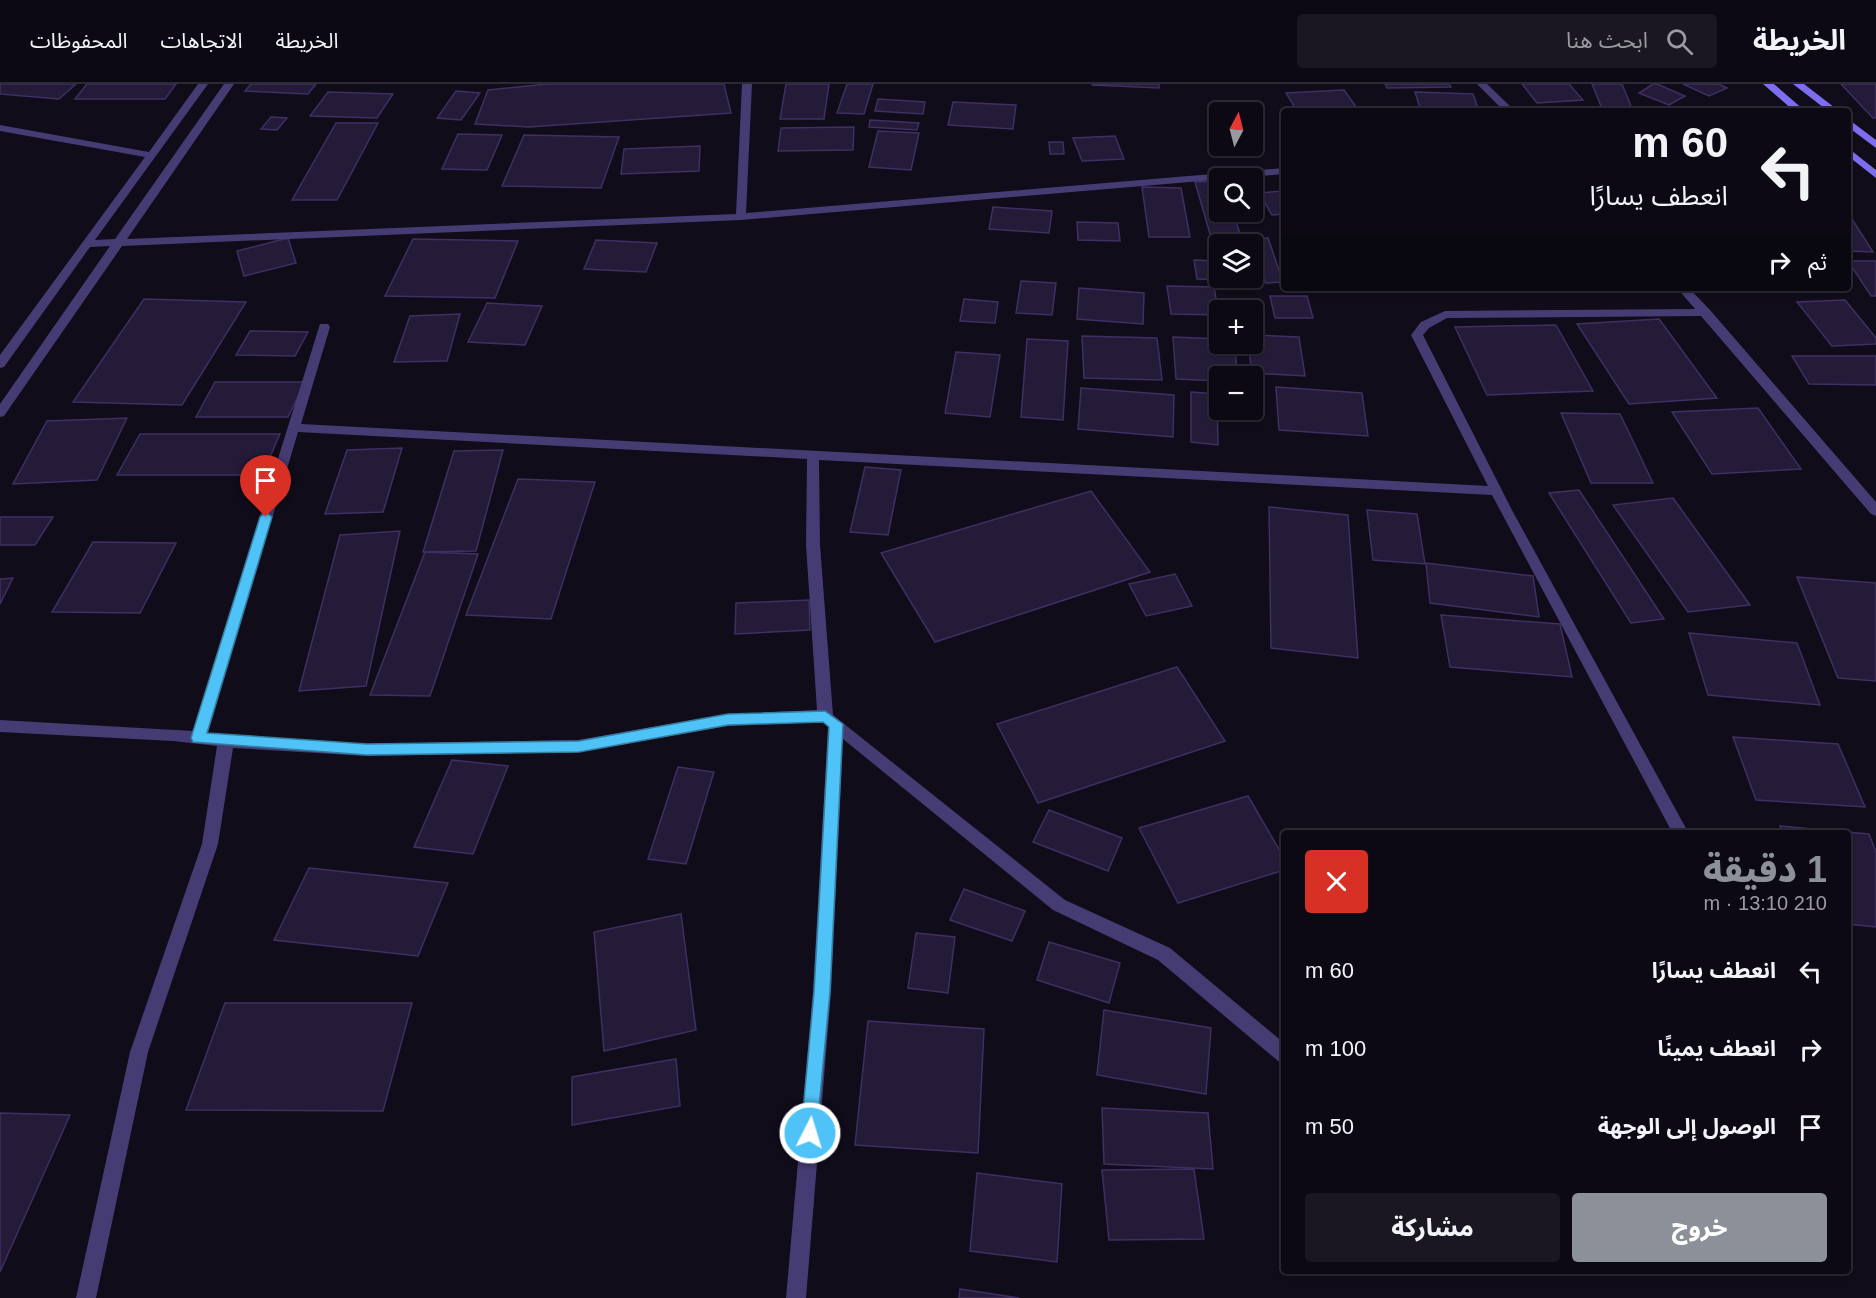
<!DOCTYPE html>
<html lang="ar">
<head>
<meta charset="utf-8">
<style>
	:root { --surface:#0c0914; --page:#1a1722; --text:#f1f3f6; --muted:#9a9aa0; --line:#2c2a34; --accent:#8c9099 }
	body { margin:0; font-family:Helvetica,"Noto Sans Arabic",sans-serif; background:var(--page); color:var(--text); direction:rtl; height:100vh; display:flex; flex-direction:column; font-size:22px; white-space:nowrap }
	* { box-sizing:border-box; margin:0 }
	p { font-size:20px; color:var(--muted) }
	.icon { flex:none; width:33px; height:33px; fill:none; stroke:currentColor; stroke-width:2; stroke-linecap:round; stroke-linejoin:round }
	.map { position:relative; flex:1; overflow:hidden; direction:ltr }
	.panel { position:absolute; left:1281px; top:746px; width:570px; height:444px; display:flex; flex-direction:column; background:var(--surface); border-radius:6px; box-shadow:0 2px 4px #0004,0 0 0 2px var(--line); direction:rtl }
	.panel>* { flex:none }
	.banner { position:absolute; left:1281px; top:24px; width:570px; height:183px; border-radius:6px; box-shadow:0 2px 4px #0004,0 0 0 2px var(--line); direction:rtl; background:#0c0914; color:var(--text); overflow:hidden }
	.needle { width:39px; rotate:7deg }
	.fabs { position:absolute; left:1209px; top:18px; display:grid; gap:12px }
	.fabs a { display:grid; place-items:center; width:54px; height:54px; border-radius:6px; background:var(--surface); box-shadow:0 2px 4px #0004,0 0 0 2px var(--line); font-size:30px }
	.pin { position:absolute; display:grid; place-items:center; width:51px; height:51px; color:#fff; margin:-62px -26px; border-radius:50% 50% 50% 0; rotate:-45deg; box-shadow:0 0 6px #0007 }
	.pin .icon { rotate:45deg }
	.me { position:absolute; width:66px; margin:-33px; rotate:5deg; stroke-linejoin:round; filter:drop-shadow(0 0 4px #0008) }
	.turn { display:flex; align-items:center; gap:21px; height:126px; padding:0 24px; font-size:27px }
	.turn .icon { width:78px; height:78px; stroke-width:2.5 }
	.turn b { display:block; font-size:42px; line-height:51px }
	.then { display:flex; align-items:center; height:57px; padding:0 24px; background:#0003; gap:12px; font-size:22px }
	.round { display:grid; place-items:center; flex:none; width:63px; height:63px; border-radius:6px; background:var(--page) }
	.overview { display:flex; align-items:center; justify-content:space-between; height:102px; padding:0 24px }
	h1 { font-size:36px; font-weight:800; line-height:45px; color:var(--accent) }
	.action { display:flex; gap:12px; margin-top:auto; padding:12px 24px }
	.action a { flex:1; height:69px; border-radius:6px; background:var(--accent); color:#fff; font-size:24px; font-weight:800; line-height:69px; text-align:center }
	.action a+a { background:var(--page); color:var(--text) }
	ul { padding:0; list-style:none }
	li { display:flex; align-items:center; gap:18px; height:78px; padding:0 24px }
	li div { flex:1 }
	li b { display:block; font-size:22px }
	li em { font-style:normal }
	header { display:flex; align-items:center; gap:36px; box-sizing:border-box; height:84px; padding:0 30px; background:var(--surface); border-bottom:2px solid var(--line) }
	header strong { font-size:28px }
	nav { display:flex; gap:33px; margin-inline-start:auto; font-size:21px }
	.search { width:420px; height:54px; background:var(--page); display:flex; align-items:center; gap:15px; box-sizing:border-box; padding:0 21px; border-radius:6px; color:var(--muted); font-size:22px }
	.map>svg:first-child { display:block }
	.building { fill:#241b38; stroke:#3f2f62; stroke-width:1.5 }
	.lines { fill:none; stroke-linecap:round; stroke-linejoin:round }
	.street { fill:#453c74; fill-rule:evenodd }
	.secondary { fill:#7f6def; fill-rule:evenodd }
	.route { fill:#4fc3f7; stroke:#337fa1; stroke-width:1.5 }
</style>
</head>
<body>
<header>
<strong>الخريطة</strong>
<div class="search"><svg class="icon" aria-label="search" viewBox="0 0 24 24"><circle cx="10" cy="10" r="6"/><path d="M15 15l6 6"/></svg>ابحث هنا</div>
<nav><a>الخريطة</a><a>الاتجاهات</a><a>المحفوظات</a></nav>
</header>
<div class="map">
<svg width="1876" height="1214" viewBox="0 0 1876 1214">
	<rect width="100%" height="100%" fill="#100c1a"/>
	<g class="building">
		<path d="M0,0H76L59,15L0,10Z"/>
		<path d="M87,0H176L165,15H75Z"/>
		<path d="M251,0H316L308,10L245,7Z"/>
		<path d="M547,0H724L731,29L529,43L475,40L488,6Z"/>
		<path d="M786,0H829L824,35H780Z"/>
		<path d="M847,0H873L864,30L837,29Z"/>
		<path d="M1159,0V4L1092,1V0Z"/>
		<path d="M1385,0H1449L1451,3L1387,4Z"/>
		<path d="M1522,0H1569L1583,16L1537,19Z"/>
		<path d="M1592,0H1622L1633,27H1603Z"/>
		<path d="M1653,0H1657L1685,12L1669,21L1639,9Z"/>
		<path d="M1683,0H1719L1727,4L1709,12Z"/>
		<path d="M1841,0H1876V34H1873Z"/>
		<path d="M1344,6L1359,27H1297L1286,9Z"/>
		<path d="M456,7L480,9L461,36L437,34Z"/>
		<path d="M328,8L393,10L377,34L310,32Z"/>
		<path d="M1415,8L1473,10L1479,27H1421Z"/>
		<path d="M878,15L925,18L923,30L875,27Z"/>
		<path d="M953,18L1016,21L1013,45L948,41Z"/>
		<path d="M271,33L287,34L277,46L261,45Z"/>
		<path d="M870,36L919,39L917,46L869,43Z"/>
		<path d="M336,39H378L337,116H292Z"/>
		<path d="M854,43L853,66L778,67L781,44Z"/>
		<path d="M878,47L919,49L911,86L869,83Z"/>
		<path d="M458,50L502,51L487,86L442,85Z"/>
		<path d="M524,51L619,53L601,104L502,102Z"/>
		<path d="M1115,52L1124,75L1082,77L1073,54Z"/>
		<path d="M1049,58H1063L1064,70H1050Z"/>
		<path d="M700,62L699,87L621,90L624,65Z"/>
		<path d="M1220,97V128H1233L1240,150H1210L1195,98Z"/>
		<path d="M1142,103L1181,104L1190,153H1149Z"/>
		<path d="M1284,107V130L1272,131L1259,109Z"/>
		<path d="M993,123L1052,127L1049,149L989,145Z"/>
		<path d="M1848,135H1852L1873,168L1848,167Z"/>
		<path d="M1077,138L1118,139L1120,157L1078,156Z"/>
		<path d="M288,154L296,179L244,192L237,167Z"/>
		<path d="M1268,154L1283,198L1266,199L1251,155Z"/>
		<path d="M413,155L518,157L495,214L385,212Z"/>
		<path d="M596,156L657,159L646,188L584,185Z"/>
		<path d="M1194,176L1220,177V194H1229V196L1197,195Z"/>
		<path d="M1848,177H1876V212H1871Z"/>
		<path d="M1021,197L1056,199L1052,231L1016,229Z"/>
		<path d="M1167,202L1214,203L1219,231L1171,230Z"/>
		<path d="M1079,204L1144,209L1143,240L1077,235Z"/>
		<path d="M1270,212H1307L1313,234H1275Z"/>
		<path d="M144,215L246,218L182,321L73,318Z"/>
		<path d="M964,215L998,218L995,239L960,237Z"/>
		<path d="M1845,216L1876,254V260L1832,262L1797,218Z"/>
		<path d="M487,219L542,222L525,261L468,258Z"/>
		<path d="M460,230L447,277L394,278L410,232Z"/>
		<path d="M1659,235L1717,314L1629,320L1577,240Z"/>
		<path d="M1556,241L1593,307L1487,311L1455,243Z"/>
		<path d="M250,247L308,248L295,272L236,271Z"/>
		<path d="M1252,251L1299,253L1305,292L1252,289L1248,260H1252Z"/>
		<path d="M1082,252L1157,254L1162,296L1084,294Z"/>
		<path d="M1173,253L1220,255V260H1234L1238,292H1220V297L1176,295Z"/>
		<path d="M1027,255L1068,257L1063,336L1021,333Z"/>
		<path d="M956,268L1000,271L990,333L945,329Z"/>
		<path d="M1792,272H1876V301L1809,300Z"/>
		<path d="M215,298H305L288,333H196Z"/>
		<path d="M1276,303L1362,309L1368,352L1279,346Z"/>
		<path d="M1081,304L1174,311L1173,353L1078,345Z"/>
		<path d="M1191,308L1217,310L1218,361L1191,358Z"/>
		<path d="M1758,324L1801,385L1712,390L1672,328Z"/>
		<path d="M1561,329L1620,330L1653,399H1591Z"/>
		<path d="M127,334L97,396L13,400L47,337Z"/>
		<path d="M140,350H280L262,391H117Z"/>
		<path d="M402,364L383,428L325,430L347,366Z"/>
		<path d="M503,366L476,467L423,468L454,367Z"/>
		<path d="M865,383L901,386L888,451L850,448Z"/>
		<path d="M518,395L595,398L551,535L466,531Z"/>
		<path d="M1579,406L1664,535L1631,539L1549,409Z"/>
		<path d="M1091,407L1150,488L935,558L881,469Z"/>
		<path d="M1673,414L1750,521L1688,528L1613,421Z"/>
		<path d="M1269,423L1348,431L1358,574L1271,564Z"/>
		<path d="M1367,426L1417,430L1425,480L1373,476Z"/>
		<path d="M0,433H53L35,461H0Z"/>
		<path d="M400,447L366,602L299,607L340,451Z"/>
		<path d="M93,458L176,459L140,529L52,528Z"/>
		<path d="M425,468L478,470L430,612L370,611Z"/>
		<path d="M1426,479L1533,492L1539,533L1430,519Z"/>
		<path d="M1175,490L1192,522L1146,532L1129,500Z"/>
		<path d="M1797,493L1876,499V597L1838,594Z"/>
		<path d="M13,494L0,520V495Z"/>
		<path d="M809,516L810,546L735,550L736,519Z"/>
		<path d="M1441,531L1560,540L1572,593L1450,583Z"/>
		<path d="M1689,549L1797,559L1820,621L1708,611Z"/>
		<path d="M1177,583L1225,657L1038,719L997,640Z"/>
		<path d="M1733,653L1838,660L1865,723L1756,716Z"/>
		<path d="M452,676L508,682L473,770L414,763Z"/>
		<path d="M678,683L714,688L686,780L648,775Z"/>
		<path d="M1248,712L1284,774V786L1178,819L1139,744Z"/>
		<path d="M1049,726L1122,754L1108,787L1033,758Z"/>
		<path d="M1780,742L1869,750L1876,768V843L1848,840V748H1783Z"/>
		<path d="M309,784L448,799L418,872L274,856Z"/>
		<path d="M964,805L1025,827L1012,857L950,836Z"/>
		<path d="M681,830L696,946L604,967L594,848Z"/>
		<path d="M916,849L955,853L948,909L908,904Z"/>
		<path d="M1049,858L1120,879L1109,919L1037,896Z"/>
		<path d="M225,919H412L383,1027L186,1026Z"/>
		<path d="M1104,926L1211,944L1206,1010L1097,991Z"/>
		<path d="M868,937L984,945L978,1069L855,1061Z"/>
		<path d="M676,975L680,1022L572,1041V993Z"/>
		<path d="M1102,1024L1208,1029L1213,1085L1104,1080Z"/>
		<path d="M0,1029L70,1031L0,1188Z"/>
		<path d="M1194,1085L1204,1155L1109,1156L1102,1086Z"/>
		<path d="M977,1089L1062,1100L1057,1178L970,1167Z"/>
		<path d="M960,1205L1019,1214H959Z"/>
	</g>
	<g class="lines">
		<g class="street">
			<path d="M198,0H208L95,156L115,155L224,0H234L127,155L736,130L742,0H752L746,129L1284,84V90L741,136L122,162L4,332L0,333V320L110,162L90,163L4,283L0,284V271L145,73L0,47V41L149,68Z"/>
			<path d="M1477,0H1487L1515,27H1504Z"/>
			<path d="M1677,204H1689L1710,226L1876,418V432L1871,430L1701,232L1447,234L1429,244L1423,251L1513,428L1688,748H1672L1492,411L819,376L820,461L833,631L1065,816L1170,864L1284,959V980L1278,977L1158,876L1053,826L843,655L831,908L806,1214H786L813,908L828,643L823,638L728,642L578,668L367,672L233,664L218,760L148,968L96,1214H76L130,968L202,760L217,662L173,657L0,648V636L193,647L320,240H328L330,243L301,340L1488,402L1411,251L1421,238L1445,227L1695,225ZM298,348L807,375L806,461L817,626L728,630L578,656L367,660L208,649Z"/>
		</g>
		<g class="secondary">
			<path d="M1763,0H1774L1805,27H1794Z"/>
			<path d="M1793,0H1804L1839,27H1828Z"/>
			<path d="M1848,35L1876,56V64L1848,43Z"/>
			<path d="M1848,64L1876,86V94L1848,72Z"/>
		</g>
	</g>
	<path class="route" d="M266,428L272,433L207,649L367,660L579,657L728,630L825,627L843,640L830,908L816,1055L810,1058L804,1055L801,1049L814,908L829,643L823,638L728,641L579,668L367,671L193,658L191,654L260,433Z"/>
</svg>
<div class="fabs">
<a><svg class="needle" viewBox="-14 -14 28 28"><path d="M0-13l5 13h-10z" fill="#e53935"/><path d="M0 13l5-13h-10z" fill="#9a9aa0"/></svg></a>
<a><svg class="icon" aria-label="search" viewBox="0 0 24 24"><circle cx="10" cy="10" r="6"/><path d="M15 15l6 6"/></svg></a>
<a><svg class="icon" aria-label="layers" viewBox="0 0 24 24"><path d="M12 4l9 5-9 5-9-5zM3 14l9 5 9-5"/></svg></a>
<a>+</a>
<a>−</a>
</div>
<div class="pin" style="left:266px;top:433px;background:#d93025"><svg class="icon" aria-label="arrive" viewBox="0 0 24 24"><path d="M6 21V4h12l-3 4 3 4H6"/></svg></div>
<svg class="me" style="left:810px;top:1049px" viewBox="-20 -20 40 40"><circle r="17" fill="#4fc3f7" stroke="#fff" stroke-width="3"/><path d="M0-11L8 9 0 5-8 9z" fill="#fff"/></svg>
<div class="banner">
<div class="turn"><svg class="icon" aria-label="left" viewBox="0 0 24 24"><path d="M17 20v-9H6M10 6l-5 5 5 5"/></svg><div><b>60 m</b>انعطف يسارًا</div></div>
<div class="then">ثم<svg class="icon" aria-label="right" viewBox="0 0 24 24"><path d="M7 20v-9h11M14 6l5 5-5 5"/></svg></div>
</div>
<section class="panel">
<div class="overview"><div><h1>1 دقيقة</h1><p>210 m · 13:10</p></div><a class="round" style="background:#d93025;color:#fff"><svg class="icon" aria-label="close" viewBox="0 0 24 24"><path d="M6 6l12 12M18 6L6 18"/></svg></a></div>
<ul>
<li><svg class="icon" aria-label="left" viewBox="0 0 24 24"><path d="M17 20v-9H6M10 6l-5 5 5 5"/></svg><div><b>انعطف يسارًا</b></div><em>60 m</em></li>
<li><svg class="icon" aria-label="right" viewBox="0 0 24 24"><path d="M7 20v-9h11M14 6l5 5-5 5"/></svg><div><b>انعطف يمينًا</b></div><em>100 m</em></li>
<li><svg class="icon" aria-label="arrive" viewBox="0 0 24 24"><path d="M6 21V4h12l-3 4 3 4H6"/></svg><div><b>الوصول إلى الوجهة</b></div><em>50 m</em></li>
</ul>
<div class="action"><a>خروج</a><a>مشاركة</a></div>
</section>
</div>
</body>
</html>
